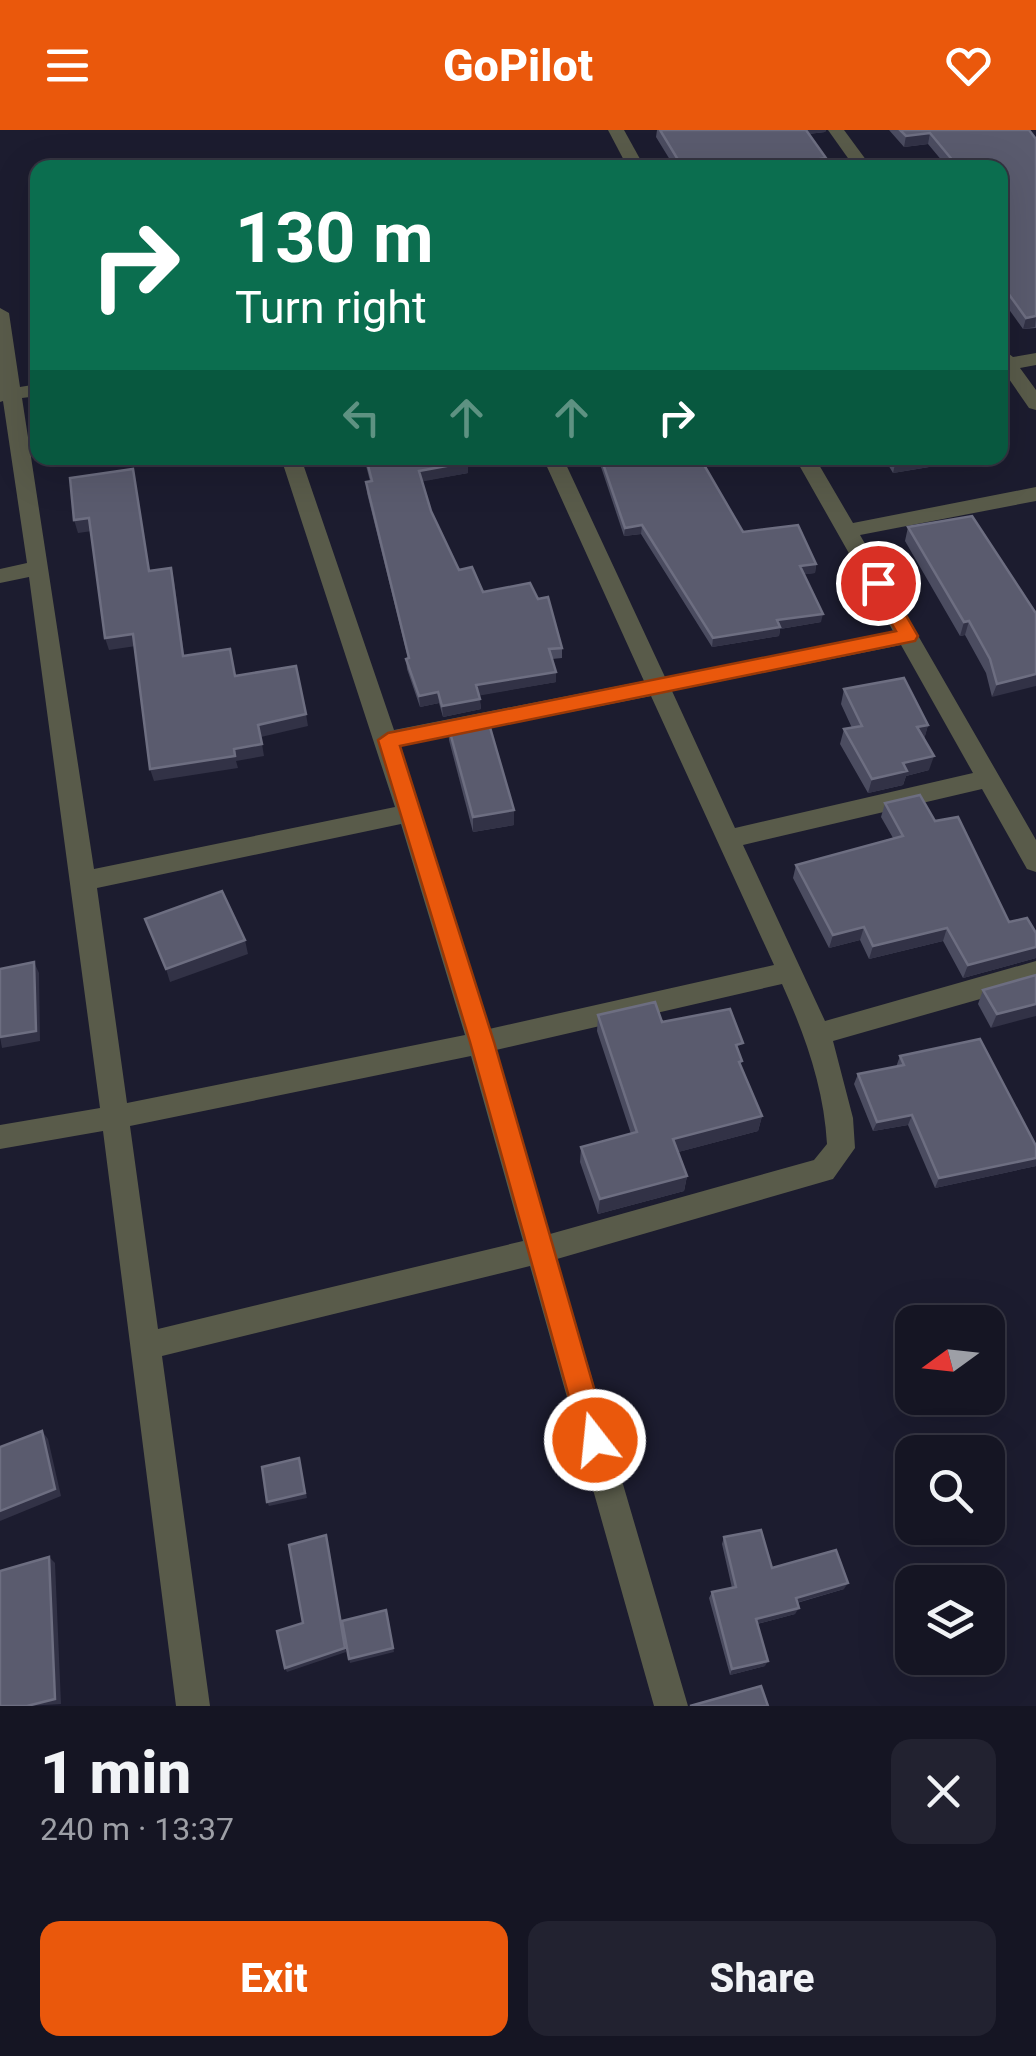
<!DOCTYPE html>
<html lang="en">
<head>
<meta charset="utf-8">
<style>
	:root { --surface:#151523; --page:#222230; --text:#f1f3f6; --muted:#9d9fa6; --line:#343441; --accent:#ea580c }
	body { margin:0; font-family:Roboto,sans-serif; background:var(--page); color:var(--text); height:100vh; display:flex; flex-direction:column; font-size:38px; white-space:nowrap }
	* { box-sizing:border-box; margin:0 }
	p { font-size:32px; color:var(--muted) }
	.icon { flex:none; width:55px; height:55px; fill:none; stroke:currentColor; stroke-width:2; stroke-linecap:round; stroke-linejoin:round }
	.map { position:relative; height:1576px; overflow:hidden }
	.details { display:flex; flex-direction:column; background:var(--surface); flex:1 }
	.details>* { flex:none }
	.banner { position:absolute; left:30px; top:30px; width:978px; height:305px; border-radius:20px; box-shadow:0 10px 40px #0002,0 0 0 2px var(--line); background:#0b6e4f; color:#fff; overflow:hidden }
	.needle { width:65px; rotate:255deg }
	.fabs { position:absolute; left:895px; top:1175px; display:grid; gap:20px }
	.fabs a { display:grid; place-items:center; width:110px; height:110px; border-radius:20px; background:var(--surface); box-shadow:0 10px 40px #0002,0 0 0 2px var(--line); font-size:50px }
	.pin { position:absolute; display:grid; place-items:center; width:85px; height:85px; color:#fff; margin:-42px; border:5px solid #fff; border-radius:50%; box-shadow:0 2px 10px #0007 }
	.me { position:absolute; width:110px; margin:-55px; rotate:344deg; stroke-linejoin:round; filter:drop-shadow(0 0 8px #0008) }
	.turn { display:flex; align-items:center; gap:35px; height:210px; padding:0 40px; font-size:45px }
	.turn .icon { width:130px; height:130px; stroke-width:2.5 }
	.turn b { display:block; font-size:70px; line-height:85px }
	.lanes { display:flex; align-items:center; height:95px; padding:0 40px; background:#0003; justify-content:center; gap:50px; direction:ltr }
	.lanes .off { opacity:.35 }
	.round { display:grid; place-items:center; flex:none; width:105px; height:105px; border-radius:20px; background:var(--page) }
	.overview { display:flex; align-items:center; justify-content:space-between; height:170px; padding:0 40px }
	h1 { font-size:60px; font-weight:800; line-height:75px }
	.button { display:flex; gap:20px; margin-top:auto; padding:20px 40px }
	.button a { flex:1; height:115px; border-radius:20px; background:var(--accent); color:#fff; font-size:40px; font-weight:800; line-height:115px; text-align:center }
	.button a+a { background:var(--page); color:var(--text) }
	header { display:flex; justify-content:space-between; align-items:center; height:130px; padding:0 40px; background:var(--accent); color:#fff; font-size:45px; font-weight:800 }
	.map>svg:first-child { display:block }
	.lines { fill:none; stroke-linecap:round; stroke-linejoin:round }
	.minor { fill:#595b4a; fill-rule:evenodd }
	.wall { fill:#4b4c60 }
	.shaded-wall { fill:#323246 }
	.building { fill:#5a5b6e; stroke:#6d6e81; stroke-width:2.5 }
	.route { fill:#ea580c; stroke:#983908; stroke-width:2.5 }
</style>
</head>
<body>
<header><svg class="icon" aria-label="menu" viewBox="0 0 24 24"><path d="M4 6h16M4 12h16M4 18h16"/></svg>GoPilot<svg class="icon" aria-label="heart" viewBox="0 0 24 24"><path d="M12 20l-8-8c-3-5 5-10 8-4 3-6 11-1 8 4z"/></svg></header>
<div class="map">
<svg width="1036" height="1576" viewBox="0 0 1036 1576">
	<rect width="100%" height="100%" fill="#1c1c2f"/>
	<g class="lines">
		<g class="minor">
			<path d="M608,0H624L645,38H628Z"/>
			<path d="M828,0H844L872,38H855Z"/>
			<path d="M0,178L9,183L20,257L38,254V266L22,268L94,739L395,677L281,328H301L394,600L644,551L543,328H563L665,547L893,501L795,328H815L853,393L1036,357V371L860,405L1036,710V742L1027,739L982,659L743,715L825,891L1036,831V853L833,911L853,988L855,1018L833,1049L557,1129L688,1576H654L530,1136L162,1226L210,1576H176L103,1001L0,1019V995L100,978L29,447L0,453V439L27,433L3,271L0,272ZM901,515L973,643L735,698L672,561ZM651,566L774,835L489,899L399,616ZM401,694L465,905L127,973L97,758ZM782,854C805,905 824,958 827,1014L814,1030L550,1104L496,920ZM471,926L523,1111L158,1199L130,996Z"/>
			<path d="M1000,217L1013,227L1036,223V235L1020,238L1036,260V280L1029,278L1000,236Z"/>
		</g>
	</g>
	<g class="wall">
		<path d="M657,0H826L825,2L808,4L824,38H675L656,7Z"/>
		<path d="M889,0H1029L1036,9V198L1023,199L1000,167V38H948L928,14L904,17Z"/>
		<path d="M364,328H466L468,343L422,351L431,381L459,440L483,462L562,518V528L552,529L556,552L479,565L481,579L443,587L439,573L420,577L407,539L406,529L408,528L367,363L366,352L370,351Z"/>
		<path d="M598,328H677L743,402L816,434L815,443L804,444L821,492L780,499L779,506L712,517L641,404L624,406Z"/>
		<path d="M884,328H972L971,330L893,343Z"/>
		<path d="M908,397L1035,482L992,567L986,543L965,505L960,506L905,411Z"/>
		<path d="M844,559L928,595L924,609L929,640L906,646L903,655L868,663L840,614L844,599L852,598L841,574Z"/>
		<path d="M448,595L514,680V695L473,702L449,610Z"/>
		<path d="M885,673L935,691L1009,792L1036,817V828L963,848L943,811L869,829L860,810L829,818L793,748L796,735L893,708L881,687Z"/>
		<path d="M1036,845L991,898L978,874L983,860Z"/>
		<path d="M598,885L662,892L740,926L741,937L762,986L758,1001L678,1022L687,1046L684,1061L598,1084L580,1032L581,1017L631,1004L597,901Z"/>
		<path d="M900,926L1036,1016V1036L935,1058L908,995L873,1001L854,954L858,944L896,937Z"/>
		<path d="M724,1407L772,1438L844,1459L797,1473L795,1484L757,1494L765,1536L730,1545L709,1468L712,1462L732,1458L722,1414Z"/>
	</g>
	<g class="shaded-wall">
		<path d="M801,0H826L825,2L800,5Z"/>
		<path d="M930,3L928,14L904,17L906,6Z"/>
		<path d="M826,28L824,38H780V36Z"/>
		<path d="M1036,186L1035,197L1023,199L1026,188Z"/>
		<path d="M912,328H972L971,330L893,343L896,330Z"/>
		<path d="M468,332V343L420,352L419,341Z"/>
		<path d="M89,388L92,401L78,403L74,390Z"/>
		<path d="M642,395L641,404L624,406L625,398Z"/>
		<path d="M816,434L815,443L799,445L800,436Z"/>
		<path d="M171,438L174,450L186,539L183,526Z"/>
		<path d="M823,484L821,492L780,499L779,506L712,517L713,508L777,490Z"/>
		<path d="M969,491L965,505L960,506L964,492Z"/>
		<path d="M133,504L136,516L109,520L105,508Z"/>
		<path d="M556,542V552L477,566L476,555Z"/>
		<path d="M1036,544V556L992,567L997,554Z"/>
		<path d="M438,562L439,573L420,577L419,566Z"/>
		<path d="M480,569L481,579L443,587L442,576Z"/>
		<path d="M306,584L308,596L261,607L258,595Z"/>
		<path d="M928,595L924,610L917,597Z"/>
		<path d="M262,614L264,626L236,631L238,638L154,651L150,639L234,619Z"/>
		<path d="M934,626L929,640L906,646L903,655L868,663L872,649L903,633Z"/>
		<path d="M514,680V695L473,702V687Z"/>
		<path d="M864,797L860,810L829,818L833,805Z"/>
		<path d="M947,798L943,811L869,829L873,816Z"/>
		<path d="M245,810L248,824L170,852L166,839Z"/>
		<path d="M1036,817V828L963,848L968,835Z"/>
		<path d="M34,832L39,843L40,911L2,918L0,907Z"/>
		<path d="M1036,874V886L991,898L997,884Z"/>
		<path d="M912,985L908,995L873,1001L877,992Z"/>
		<path d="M762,986L758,1001L671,1024L673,1009Z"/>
		<path d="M1036,1028V1036L935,1058L939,1048Z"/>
		<path d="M687,1046L684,1061L598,1084L600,1069Z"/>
		<path d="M42,1301L48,1309L61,1366L0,1391V1381Z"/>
		<path d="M299,1328L307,1368L269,1376L267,1372Z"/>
		<path d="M326,1405L346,1522L287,1542L285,1538L345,1518Z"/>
		<path d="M49,1427L55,1433L61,1574L27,1576Z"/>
		<path d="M848,1453L844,1459L792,1474L796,1468Z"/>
		<path d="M799,1478L795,1484L753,1495L756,1489Z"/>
		<path d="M386,1480L394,1522L350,1533L349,1529Z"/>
		<path d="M768,1531L765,1536L730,1545L732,1539Z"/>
	</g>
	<g class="building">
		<path d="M660,0H806L826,28L780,36L781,38H683Z"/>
		<path d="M900,0H1029L1036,9V186L1026,188L1000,152V38H959L930,3L906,6Z"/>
		<path d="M366,328H466L468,332L419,341L431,381L459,440L472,437L483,462L530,453L538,469L548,467L562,518L549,519L556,542L476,555L480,569L442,576L438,562L419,566L406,529L409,528L366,352L372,351Z"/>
		<path d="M601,328H677L680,332L700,328L743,402L798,395L816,434L800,436L823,484L777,490L780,497L713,508L642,395L625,398Z"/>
		<path d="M133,339L149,441L171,438L183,526L230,519L235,546L296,536L306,584L258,595L262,614L234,619L235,626L150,639L133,504L105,508L89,388L74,390L70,348Z"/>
		<path d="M972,386L1035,482H1036V544L997,554L990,529L969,491L964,492L908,397Z"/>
		<path d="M904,548L928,595L917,597L934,626L903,633L907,641L872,649L844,599L862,596L844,559Z"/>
		<path d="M487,587L514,680L473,687L448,595Z"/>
		<path d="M920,665L935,691L958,687L1009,792L1027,788L1036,803V817L968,835L947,798L873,816L864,797L833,805L796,735L903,706L885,673Z"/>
		<path d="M222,761L245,810L166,839L145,789Z"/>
		<path d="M34,832L36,901L0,907V839Z"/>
		<path d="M1036,845V874L997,884L983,860Z"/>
		<path d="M655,872L662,892L730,879L743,913L736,915L742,931L739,932L762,986L673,1009L687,1046L600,1069L581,1017L637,1002L598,885Z"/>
		<path d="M980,909L1036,1016V1028L939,1048L912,985L877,992L858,944L904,935L900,926Z"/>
		<path d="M42,1301L55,1359L0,1381V1317Z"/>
		<path d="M299,1328L305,1363L267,1372L262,1337Z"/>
		<path d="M761,1400L772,1438L836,1420L848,1453L796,1468L799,1478L756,1489L768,1531L732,1539L712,1462L736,1457L724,1407Z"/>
		<path d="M326,1405L345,1518L285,1538L277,1501L303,1493L289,1415Z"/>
		<path d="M49,1427L55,1569L27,1576H0V1441Z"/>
		<path d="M386,1480L393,1518L349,1529L342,1491Z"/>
		<path d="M761,1556L768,1576H690Z"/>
	</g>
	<path class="route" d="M878,447L885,449L918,506L915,511L400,616L494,912L609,1310L605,1320L595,1324L585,1320L581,1310L470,912L378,610L388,603L896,501L868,453Z"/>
</svg>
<div class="fabs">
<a><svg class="needle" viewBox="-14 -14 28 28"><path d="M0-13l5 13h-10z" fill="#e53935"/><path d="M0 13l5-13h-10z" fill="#9d9fa6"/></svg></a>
<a><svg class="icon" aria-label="search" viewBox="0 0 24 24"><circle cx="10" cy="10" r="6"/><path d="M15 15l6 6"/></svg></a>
<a><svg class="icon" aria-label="layers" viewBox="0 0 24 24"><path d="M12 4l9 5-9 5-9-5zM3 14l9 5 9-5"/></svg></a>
</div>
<div class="pin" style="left:878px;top:453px;background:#d93025"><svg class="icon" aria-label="arrive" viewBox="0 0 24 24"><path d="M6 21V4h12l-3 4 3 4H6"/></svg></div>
<svg class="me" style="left:595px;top:1310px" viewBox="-20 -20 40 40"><circle r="17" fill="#ea580c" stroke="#fff" stroke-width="3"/><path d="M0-11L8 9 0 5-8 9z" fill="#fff"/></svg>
<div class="banner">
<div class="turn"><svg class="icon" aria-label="right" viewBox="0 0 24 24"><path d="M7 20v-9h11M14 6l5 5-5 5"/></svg><div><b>130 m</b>Turn right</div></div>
<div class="lanes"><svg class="icon off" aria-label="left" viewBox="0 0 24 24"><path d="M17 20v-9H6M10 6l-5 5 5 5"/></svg><svg class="icon off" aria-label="ahead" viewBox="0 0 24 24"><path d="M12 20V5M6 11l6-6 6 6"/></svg><svg class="icon off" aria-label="ahead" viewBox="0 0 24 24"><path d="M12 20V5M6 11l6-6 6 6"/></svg><svg class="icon" aria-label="right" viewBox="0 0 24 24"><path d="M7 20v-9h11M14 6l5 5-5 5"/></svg></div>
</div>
</div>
<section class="details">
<div class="overview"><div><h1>1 min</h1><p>240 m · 13:37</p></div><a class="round"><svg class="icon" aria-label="close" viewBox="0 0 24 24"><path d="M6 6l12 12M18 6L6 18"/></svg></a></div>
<div class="button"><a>Exit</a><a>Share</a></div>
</section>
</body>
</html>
